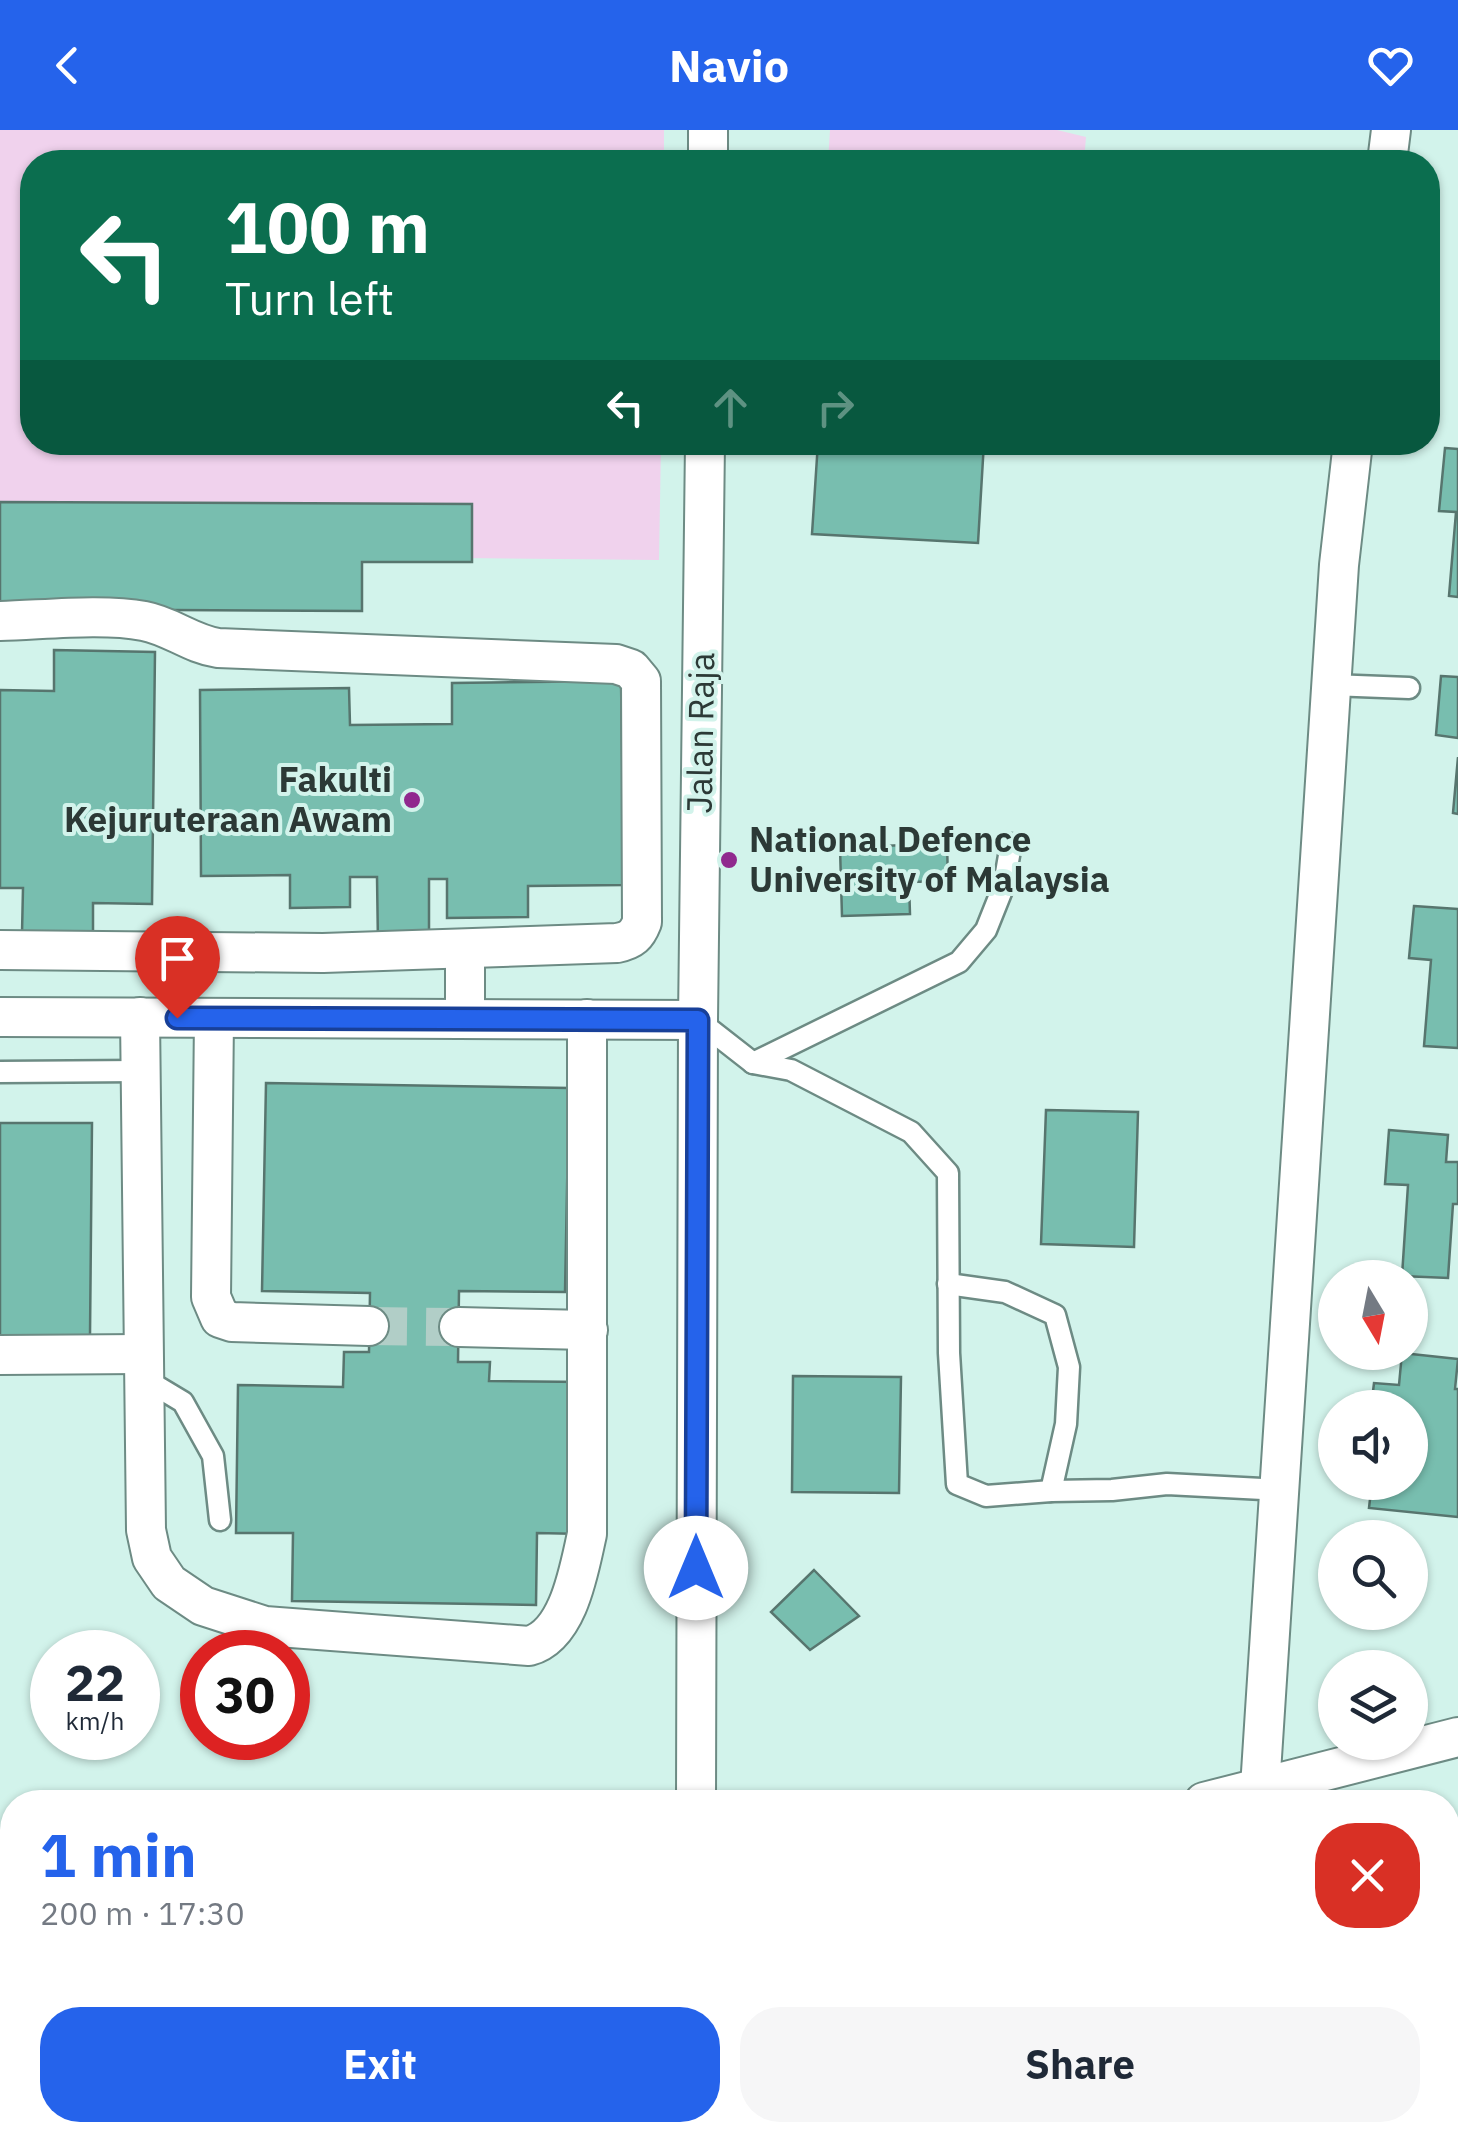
<!DOCTYPE html>
<html lang="en">
<head>
<meta charset="utf-8">
<style>
	:root { --surface:#fff; --page:#f6f6f7; --text:#1f2937; --muted:#747a83; --accent:#2563eb }
	body { margin:0; font-family:"IBM Plex Sans",sans-serif; background:var(--page); color:var(--text); height:100vh; display:flex; flex-direction:column; font-size:38px; white-space:nowrap }
	* { box-sizing:border-box; margin:0 }
	p { font-size:32px; color:var(--muted) }
	.icon { flex:none; width:55px; height:55px; fill:none; stroke:currentColor; stroke-width:2; stroke-linecap:round; stroke-linejoin:round }
	.map { position:relative; flex:1; overflow:hidden }
	.sheet { position:absolute; left:0px; top:1660px; width:1460px; height:352px; display:flex; flex-direction:column; background:var(--surface); border-radius:40px 40px 0 0; box-shadow:0 2px 8px #0004 }
	.sheet>* { flex:none }
	.banner { position:absolute; left:20px; top:20px; width:1420px; height:305px; border-radius:40px; box-shadow:0 2px 8px #0004; background:#0b6e4f; color:#fff; overflow:hidden }
	.needle { width:65px; rotate:170deg }
	.fabs { position:absolute; left:1318px; top:1130px; display:grid; gap:20px }
	.fabs a { display:grid; place-items:center; width:110px; height:110px; border-radius:50%; background:var(--surface); box-shadow:0 2px 8px #0004; font-size:50px }
	.speed { position:absolute; left:30px; top:1500px; display:flex; gap:20px; font-size:50px; font-weight:700; text-align:center }
	.speed>* { display:grid; place-content:center; width:130px; height:130px; border-radius:50%; background:var(--surface); box-shadow:0 2px 8px #0004; line-height:1 }
	.speed small { font-size:25px; font-weight:400 }
	.speed .limit { border:15px solid #d22; background:#fff; color:#111 }
	.pin { position:absolute; display:grid; place-items:center; width:85px; height:85px; color:#fff; margin:-102px -42px; border-radius:50% 50% 50% 0; rotate:-45deg; box-shadow:0 0 10px #0007 }
	.pin .icon { rotate:45deg }
	.me { position:absolute; width:110px; margin:-55px; rotate:0deg; stroke-linejoin:round; filter:drop-shadow(0 0 8px #0008) }
	.turn { display:flex; align-items:center; gap:35px; height:210px; padding:0 40px; font-size:45px }
	.turn .icon { width:130px; height:130px; stroke-width:2.5 }
	.turn b { display:block; font-size:70px; line-height:85px }
	.lanes { display:flex; align-items:center; height:95px; padding:0 40px; background:#0003; justify-content:center; gap:50px; direction:ltr }
	.lanes .off { opacity:.35 }
	.round { display:grid; place-items:center; flex:none; width:105px; height:105px; border-radius:40px; background:var(--page) }
	.summary { display:flex; align-items:center; justify-content:space-between; height:170px; padding:0 40px }
	h1 { font-size:60px; font-weight:800; line-height:75px; color:var(--accent) }
	.button { display:flex; gap:20px; margin-top:auto; padding:20px 40px }
	.button a { flex:1; height:115px; border-radius:40px; background:var(--accent); color:#fff; font-size:40px; font-weight:800; line-height:115px; text-align:center }
	.button a+a { background:var(--page); color:var(--text) }
	header { display:flex; justify-content:space-between; align-items:center; height:130px; padding:0 40px; background:var(--accent); color:#fff; font-size:45px; font-weight:800 }
	.map>svg:first-child { display:block }
	.green { fill:#f0d2ed }
	.forest { fill:#d8acd4 }
	.building { fill:#78beaf; stroke:#57756e; stroke-width:2.5 }
	.lines { fill:none; stroke-linecap:round; stroke-linejoin:round }
	.minor-tunnel { stroke:#b1cec7; stroke-width:38; stroke-dasharray:38 19; stroke-linecap:butt }
	.service-casing { stroke:#6d8b84; stroke-width:25 }
	.minor-casing { stroke:#6d8b84; stroke-width:42 }
	.service { stroke:#fff; stroke-width:20 }
	.minor { stroke:#fff; stroke-width:38 }
	.route-casing { stroke:#184099; stroke-width:25 }
	.route { stroke:#2563eb; stroke-width:18 }
	.poi-dot { fill:#90298e; stroke:#d2f3eb; stroke-width:4 }
	.labels { text-anchor:middle; stroke-width:8; stroke-linejoin:round; paint-order:stroke }
	.street-label { font-size:35px; fill:#2c3936; stroke:#d2f3eb }
	.poi-label { font-size:35px; font-weight:bold; fill:#2c3936; stroke:#d2f3eb; text-anchor:end }
</style>
</head>
<body>
<header><svg class="icon" aria-label="back" viewBox="0 0 24 24"><path d="M15 5l-7 7 7 7"/></svg>Navio<svg class="icon" aria-label="heart" viewBox="0 0 24 24"><path d="M12 20l-8-8c-3-5 5-10 8-4 3-6 11-1 8 4z"/></svg></header>
<div class="map">
<svg width="1458" height="2012" viewBox="0 0 1458 2012">
	<rect width="100%" height="100%" fill="#d2f3eb"/>
	<g class="green">
		<path d="M0,0H664V32H32V312L661,313L659,430L0,423Z"/>
		<path d="M830,0H1057L1086,7L1084,32H828Z"/>
	</g>
	<path class="forest" d="M0,1848L12,1850V2000H420L426,2012H0Z"/>
	<g class="building">
		<path d="M818,312H984L978,413L812,404Z"/>
		<path d="M1445,318L1458,319V467L1449,466L1456,382L1439,381Z"/>
		<path d="M0,372L472,374V432H362V481L0,479Z"/>
		<path d="M54,520L155,522L152,774L93,773V804L22,803L23,758H0V560L54,561Z"/>
		<path d="M1441,546L1458,547V608L1436,605Z"/>
		<path d="M621,551L624,755L528,756V787L447,788V749H429V815H378L377,747H350V777L290,778V745L201,746L200,560L349,558L350,595L452,594V553Z"/>
		<path d="M1458,627V684L1453,683Z"/>
		<path d="M947,713L948,751L909,752L910,784L842,786L840,718Z"/>
		<path d="M1414,776L1458,779V918L1424,916L1431,830L1409,828Z"/>
		<path d="M266,953L569,958L565,1162L459,1161L458,1232H490L489,1251L585,1252L583,1404L537,1403L536,1475L292,1471L293,1403H236L238,1255L343,1257L344,1222H369L370,1163L262,1161Z"/>
		<path d="M1046,980L1138,982L1134,1117L1041,1114Z"/>
		<path d="M0,993H92L90,1206H0Z"/>
		<path d="M1389,1000L1448,1005L1446,1032H1458V1074H1453L1448,1148L1402,1146L1408,1055L1385,1054Z"/>
		<path d="M1402,1223L1458,1229L1455,1259H1458V1387L1369,1378L1372,1352H1410V1278H1371L1374,1253L1399,1255Z"/>
		<path d="M793,1246L901,1247L899,1363L792,1362Z"/>
		<path d="M814,1440L859,1486L810,1520L771,1482Z"/>
	</g>
	<g class="lines">
		<path class="minor-tunnel" d="M369,1196L459,1197"/>
		<g class="service-casing">
			<g id="service">
				<path d="M1331,555L1409,558"/>
				<path d="M698,890L753,933L791,940L911,1002L948,1043L949,1223L957,1354L986,1366L1051,1361L1112,1360L1167,1354L1280,1360"/>
				<path d="M753,933L959,832L986,800L1004,755L1011,714"/>
				<path d="M0,942L140,941"/>
				<path d="M948,1154L1005,1162L1055,1185L1069,1237L1066,1294L1051,1361"/>
				<path d="M143,1248L183,1272L213,1326L220,1390"/>
			</g>
		</g>
		<g class="minor-casing">
			<g id="minor">
				<path d="M708,32V0"/>
				<path d="M1387,32L1391,0"/>
				<path d="M0,491C43,490 102,483 144,491C171,496 191,514 218,518L616,534L631,539L641,551L642,792C637,805 632,810 617,813L323,823L0,820"/>
				<path d="M465,819V889"/>
				<path d="M0,887L698,890"/>
				<path d="M140,887L146,1400L152,1428L169,1453L203,1476L265,1496L529,1516C569,1505 579,1439 587,1404V889"/>
				<path d="M214,888L211,1167L220,1188L232,1192L369,1196"/>
				<path d="M459,1197L588,1200"/>
				<path d="M0,1225L142,1224"/>
				<path d="M1260,1658L1339,435L1353,312"/>
				<path d="M696,1672L698,890L705,312"/>
				<path d="M1204,1672L1458,1607"/>
				<path d="M0,1761L12,1762"/>
				<path d="M1448,1838L1458,1840"/>
				<path d="M681,2012V2000"/>
			</g>
		</g>
		<use href="#service" class="service"/>
		<use href="#minor" class="minor"/>
	</g>
	<g class="lines">
		<g class="route-casing">
			<path id="route" d="M177,888L698,890L696,1438"/>
		</g>
		<use href="#route" class="route"/>
	</g>
	<g class="poi-dot">
		<circle cx="412" cy="670" r="10"/>
		<circle cx="729" cy="730" r="10"/>
	</g>
	<g class="labels">
		<g class="street-label">
			<text transform="translate(701 603) rotate(-89)" y="12">Jalan Raja</text>
		</g>
		<g class="poi-label">
			<text x="392" y="662">Fakulti<tspan x="392" dy="40">Kejuruteraan Awam</tspan></text>
			<text x="749" y="722" text-anchor="start">National Defence<tspan x="749" dy="40">University of Malaysia</tspan></text>
		</g>
	</g>
</svg>
<div class="fabs">
<a><svg class="needle" viewBox="-14 -14 28 28"><path d="M0-13l5 13h-10z" fill="#e53935"/><path d="M0 13l5-13h-10z" fill="#747a83"/></svg></a>
<a><svg class="icon" aria-label="sound" viewBox="0 0 24 24"><path d="M4 9h4l5-4v14l-5-4H4zM17 9q2 3 0 6"/></svg></a>
<a><svg class="icon" aria-label="search" viewBox="0 0 24 24"><circle cx="10" cy="10" r="6"/><path d="M15 15l6 6"/></svg></a>
<a><svg class="icon" aria-label="layers" viewBox="0 0 24 24"><path d="M12 4l9 5-9 5-9-5zM3 14l9 5 9-5"/></svg></a>
</div>
<div class="speed"><div>22<small>km/h</small></div><div class="limit">30</div></div>
<div class="pin" style="left:177px;top:888px;background:#d93025"><svg class="icon" aria-label="arrive" viewBox="0 0 24 24"><path d="M6 21V4h12l-3 4 3 4H6"/></svg></div>
<svg class="me" style="left:696px;top:1438px" viewBox="-20 -20 40 40"><circle r="19" fill="#fff"/><path d="M0-13L10 11 0 6-10 11z" fill="#2563eb"/></svg>
<div class="banner">
<div class="turn"><svg class="icon" aria-label="left" viewBox="0 0 24 24"><path d="M17 20v-9H6M10 6l-5 5 5 5"/></svg><div><b>100 m</b>Turn left</div></div>
<div class="lanes"><svg class="icon" aria-label="left" viewBox="0 0 24 24"><path d="M17 20v-9H6M10 6l-5 5 5 5"/></svg><svg class="icon off" aria-label="ahead" viewBox="0 0 24 24"><path d="M12 20V5M6 11l6-6 6 6"/></svg><svg class="icon off" aria-label="right" viewBox="0 0 24 24"><path d="M7 20v-9h11M14 6l5 5-5 5"/></svg></div>
</div>
<section class="sheet">
<div class="summary"><div><h1>1 min</h1><p>200 m · 17:30</p></div><a class="round" style="background:#d93025;color:#fff"><svg class="icon" aria-label="close" viewBox="0 0 24 24"><path d="M6 6l12 12M18 6L6 18"/></svg></a></div>
<div class="button"><a>Exit</a><a>Share</a></div>
</section>
</div>
</body>
</html>
